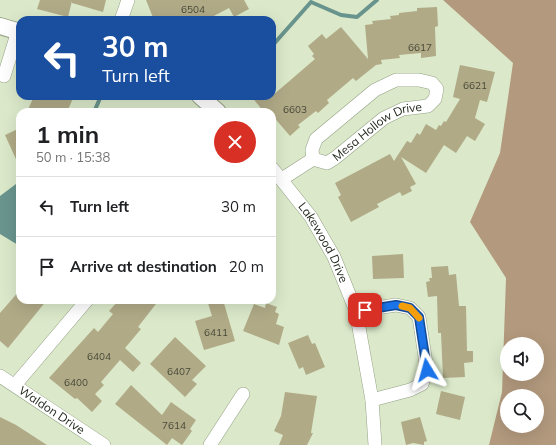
<!DOCTYPE html>
<html lang="en">
<head>
<meta charset="utf-8">
<style>
	:root { --surface:#fff; --page:#f2f2f2; --text:#202124; --muted:#757577; --line:#e0e0e0 }
	body { margin:0; font-family:Mulish,sans-serif; background:var(--page); color:var(--text); height:100vh; display:flex; flex-direction:column; font-size:15px; white-space:nowrap }
	* { box-sizing:border-box; margin:0 }
	p { font-size:13px; color:var(--muted) }
	.icon { flex:none; width:22px; height:22px; fill:none; stroke:currentColor; stroke-width:2; stroke-linecap:round; stroke-linejoin:round }
	.map { position:relative; flex:1; overflow:hidden }
	.drawer { position:absolute; left:16px; top:108px; width:260px; height:196px; display:flex; flex-direction:column; background:var(--surface); border-radius:12px; box-shadow:0 4px 16px #0002 }
	.drawer>* { flex:none }
	.hud { position:absolute; left:16px; top:16px; width:260px; height:84px; border-radius:12px; box-shadow:0 4px 16px #0002; background:#1a4fa0; color:#fff; overflow:hidden }
	.buttons { position:absolute; left:500px; top:337px; display:grid; gap:8px }
	.buttons a { display:grid; place-items:center; width:44px; height:44px; border-radius:50%; background:var(--surface); box-shadow:0 4px 16px #0002; font-size:20px }
	.pin { position:absolute; display:grid; place-items:center; width:34px; height:34px; color:#fff; margin:-17px; border-radius:8px; box-shadow:0 2px 6px #0006 }
	.me { position:absolute; width:44px; margin:-22px; rotate:352deg; stroke-linejoin:round; filter:drop-shadow(0 0 3px #0008) }
	.turn { display:flex; align-items:center; gap:14px; height:84px; padding:0 20px; font-size:18px }
	.turn .icon { width:52px; height:52px; stroke-width:2.5 }
	.turn b { display:block; font-size:28px; line-height:34px }
	.round { display:grid; place-items:center; flex:none; width:42px; height:42px; border-radius:21px; background:var(--page) }
	.summary { display:flex; align-items:center; justify-content:space-between; height:68px; padding:0 20px }
	h1 { font-size:24px; font-weight:700; line-height:30px }
	ul { padding:0; list-style:none }
	li { display:flex; align-items:center; gap:12px; height:60px; padding:0 20px; border-top:1px solid var(--line) }
	li div { flex:1 }
	li b { display:block; font-size:15px }
	li em { font-style:normal }
	.map>svg:first-child { display:block }
	.forest { fill:#b39a7e; fill-rule:evenodd }
	.water { fill:#69948d }
	.lines { fill:none; stroke-linecap:round; stroke-linejoin:round }
	.stream { stroke:#69948d; stroke-width:4 }
	.building { fill:#b0aa87 }
	.minor-casing { stroke:#94a184; stroke-width:14 }
	.tertiary-casing { stroke:#94a184; stroke-width:18 }
	.minor { stroke:#fff; stroke-width:13 }
	.tertiary { stroke:#fff; stroke-width:16 }
	.route-casing { stroke:#114b97; stroke-width:10 }
	.route { stroke:#1a73e8; stroke-width:7 }
	.slow { stroke:#f59e0b; stroke-width:7 }
	.labels { text-anchor:middle; stroke-width:4; stroke-linejoin:round; paint-order:stroke }
	.number-label { font-size:10px; fill:#484a39 }
	.street-label { font-size:12px; fill:#252a1f; stroke:#e8f6d7 }
</style>
</head>
<body>
<div class="map">
<svg width="556" height="445" viewBox="0 0 556 445">
	<rect width="100%" height="100%" fill="#dbe9ca"/>
	<path class="forest" d="M443,0H556V445H489L502,392L506,278L470,222L500,153L513,63ZM507,344H537V374H507ZM507,396H537V426H507Z"/>
	<path class="water" d="M20,181V245H18L0,234V196Z"/>
	<g class="lines">
		<g class="stream">
			<path d="M272,46L311,2L341,15L357,17L377,0"/>
			<path d="M94,112L101,96"/>
		</g>
	</g>
	<g class="building">
		<path d="M40,0H106L103,12L72,3V1L68,17L37,9Z"/>
		<path d="M146,0H244L249,9L234,17L229,8L206,20H154Z"/>
		<path d="M437,7L438,26L435,27L436,56L421,58V53L399,55L400,58L381,60L382,64L376,65L356,81L353,78L327,100L329,103L318,113L316,111L298,125L300,127L290,136L272,115V112H264L251,96H272L315,59L312,56L314,54L308,46L322,34L326,39L341,27L368,59L365,25L373,24L372,21L391,19L390,16L399,15V13L417,11V8Z"/>
		<path d="M460,65L495,72L487,102L480,100L475,118L485,124L475,141L467,136L456,153L444,145L426,173L401,157L416,184L410,187L412,191L402,196L400,192L377,204L379,207L351,222L338,197L341,195L335,183L390,154L394,161L407,141L411,143L417,133L420,135L426,124L436,130L439,125L441,126L444,121L446,122L460,99L453,97Z"/>
		<path d="M34,96H74L67,112H27Z"/>
		<path d="M20,128V168L5,135Z"/>
		<path d="M403,254L404,278L373,279L372,256Z"/>
		<path d="M448,266L449,275L456,274L459,306H466L467,351H473V362L464,363L465,377L443,378L441,333H438L437,296L428,297L426,282L430,281L429,278H432L431,267Z"/>
		<path d="M20,290V300H47L8,348L0,341V313Z"/>
		<path d="M119,300H159L138,327L141,329L125,348L141,363L133,372L120,360L101,382L104,385L95,394L102,401L92,412L77,398L75,399L49,378L94,328L98,332L113,314L109,311Z"/>
		<path d="M207,300H223L235,341L204,350L195,321L212,316Z"/>
		<path d="M266,303L277,307L275,312L279,314L276,324L284,327L279,345L243,331L254,304L265,308Z"/>
		<path d="M308,335L312,344L315,343L325,367L306,375L303,367L299,369L288,343Z"/>
		<path d="M175,337L206,366L192,380L197,384L185,397L150,364Z"/>
		<path d="M131,385L162,415L171,402L196,420L190,429L192,431L182,445L172,438L167,445L115,404Z"/>
		<path d="M441,391L465,397L460,420L436,414Z"/>
		<path d="M285,392L317,396L311,433H313L307,445H279L283,435L274,431L281,416Z"/>
		<path d="M0,417L16,425L47,445H0Z"/>
		<path d="M420,417L427,441L424,442V445L413,443L406,445L401,422Z"/>
	</g>
	<g class="lines">
		<g class="minor-casing">
			<g id="minor">
				<path d="M121,20L128,0"/>
				<path d="M4,76L18,31"/>
				<path id="s1" d="M272,168L311,217L334,257L356,311L372,400L375,445"/>
				<path id="s2" d="M282,179L313,159L327,163L335,158L384,118L403,109L428,106L435,99L437,89L432,83L419,80H396L375,90L316,139L312,150L313,159"/>
				<path d="M356,311L396,305L410,308L419,317L427,370L422,384L410,390L372,400"/>
				<path id="s3" d="M0,376L104,445"/>
				<path d="M15,385L87,300"/>
				<path d="M210,445L243,394"/>
			</g>
		</g>
		<g class="tertiary-casing">
			<g id="tertiary">
				<path d="M0,26L20,32"/>
				<path d="M200,96L218,112"/>
			</g>
		</g>
		<use href="#minor" class="minor"/>
		<use href="#tertiary" class="tertiary"/>
	</g>
	<g class="lines">
		<g class="route-casing">
			<path id="route" d="M365,310L396,305L410,308L419,317L427,370"/>
		</g>
		<use href="#route" class="route"/>
		<path class="slow" d="M402,306L410,308L419,318"/>
	</g>
	<g class="labels">
		<g class="number-label">
			<text x="193" y="13">6504</text>
			<text x="420" y="51">6617</text>
			<text x="475" y="89">6621</text>
			<text x="295" y="113">6603</text>
			<text x="216" y="336">6411</text>
			<text x="99" y="360">6404</text>
			<text x="179" y="375">6407</text>
			<text x="76" y="386">6400</text>
			<text x="174" y="429">7614</text>
		</g>
		<g class="street-label">
			<text dy="4" stroke="none"><textPath href="#s2" startOffset="112">Mesa Hollow Drive</textPath></text>
			<text dy="4" stroke="none"><textPath href="#s1" startOffset="91">Lakewood Drive</textPath></text>
			<text dy="4" stroke="none"><textPath href="#s3" startOffset="62">Waldon Drive</textPath></text>
		</g>
	</g>
</svg>
<div class="buttons">
<a><svg class="icon" aria-label="sound" viewBox="0 0 24 24"><path d="M4 9h4l5-4v14l-5-4H4zM17 9q2 3 0 6"/></svg></a>
<a><svg class="icon" aria-label="search" viewBox="0 0 24 24"><circle cx="10" cy="10" r="6"/><path d="M15 15l6 6"/></svg></a>
</div>
<div class="pin" style="left:365px;top:310px;background:#d93025"><svg class="icon" aria-label="arrive" viewBox="0 0 24 24"><path d="M6 21V4h12l-3 4 3 4H6"/></svg></div>
<svg class="me" style="left:427px;top:370px" viewBox="-20 -20 40 40"><path d="M0-17L14 15 0 8-14 15z" fill="#1a73e8" stroke="#fff" stroke-width="4"/></svg>
<div class="hud">
<div class="turn"><svg class="icon" aria-label="left" viewBox="0 0 24 24"><path d="M17 20v-9H6M10 6l-5 5 5 5"/></svg><div><b>30 m</b>Turn left</div></div>
</div>
<section class="drawer">
<div class="summary"><div><h1>1 min</h1><p>50 m · 15:38</p></div><a class="round" style="background:#d93025;color:#fff"><svg class="icon" aria-label="close" viewBox="0 0 24 24"><path d="M6 6l12 12M18 6L6 18"/></svg></a></div>
<ul>
<li><svg class="icon" aria-label="left" viewBox="0 0 24 24"><path d="M17 20v-9H6M10 6l-5 5 5 5"/></svg><div><b>Turn left</b></div><em>30 m</em></li>
<li><svg class="icon" aria-label="arrive" viewBox="0 0 24 24"><path d="M6 21V4h12l-3 4 3 4H6"/></svg><div><b>Arrive at destination</b></div><em>20 m</em></li>
</ul>
</section>
</div>
</body>
</html>
